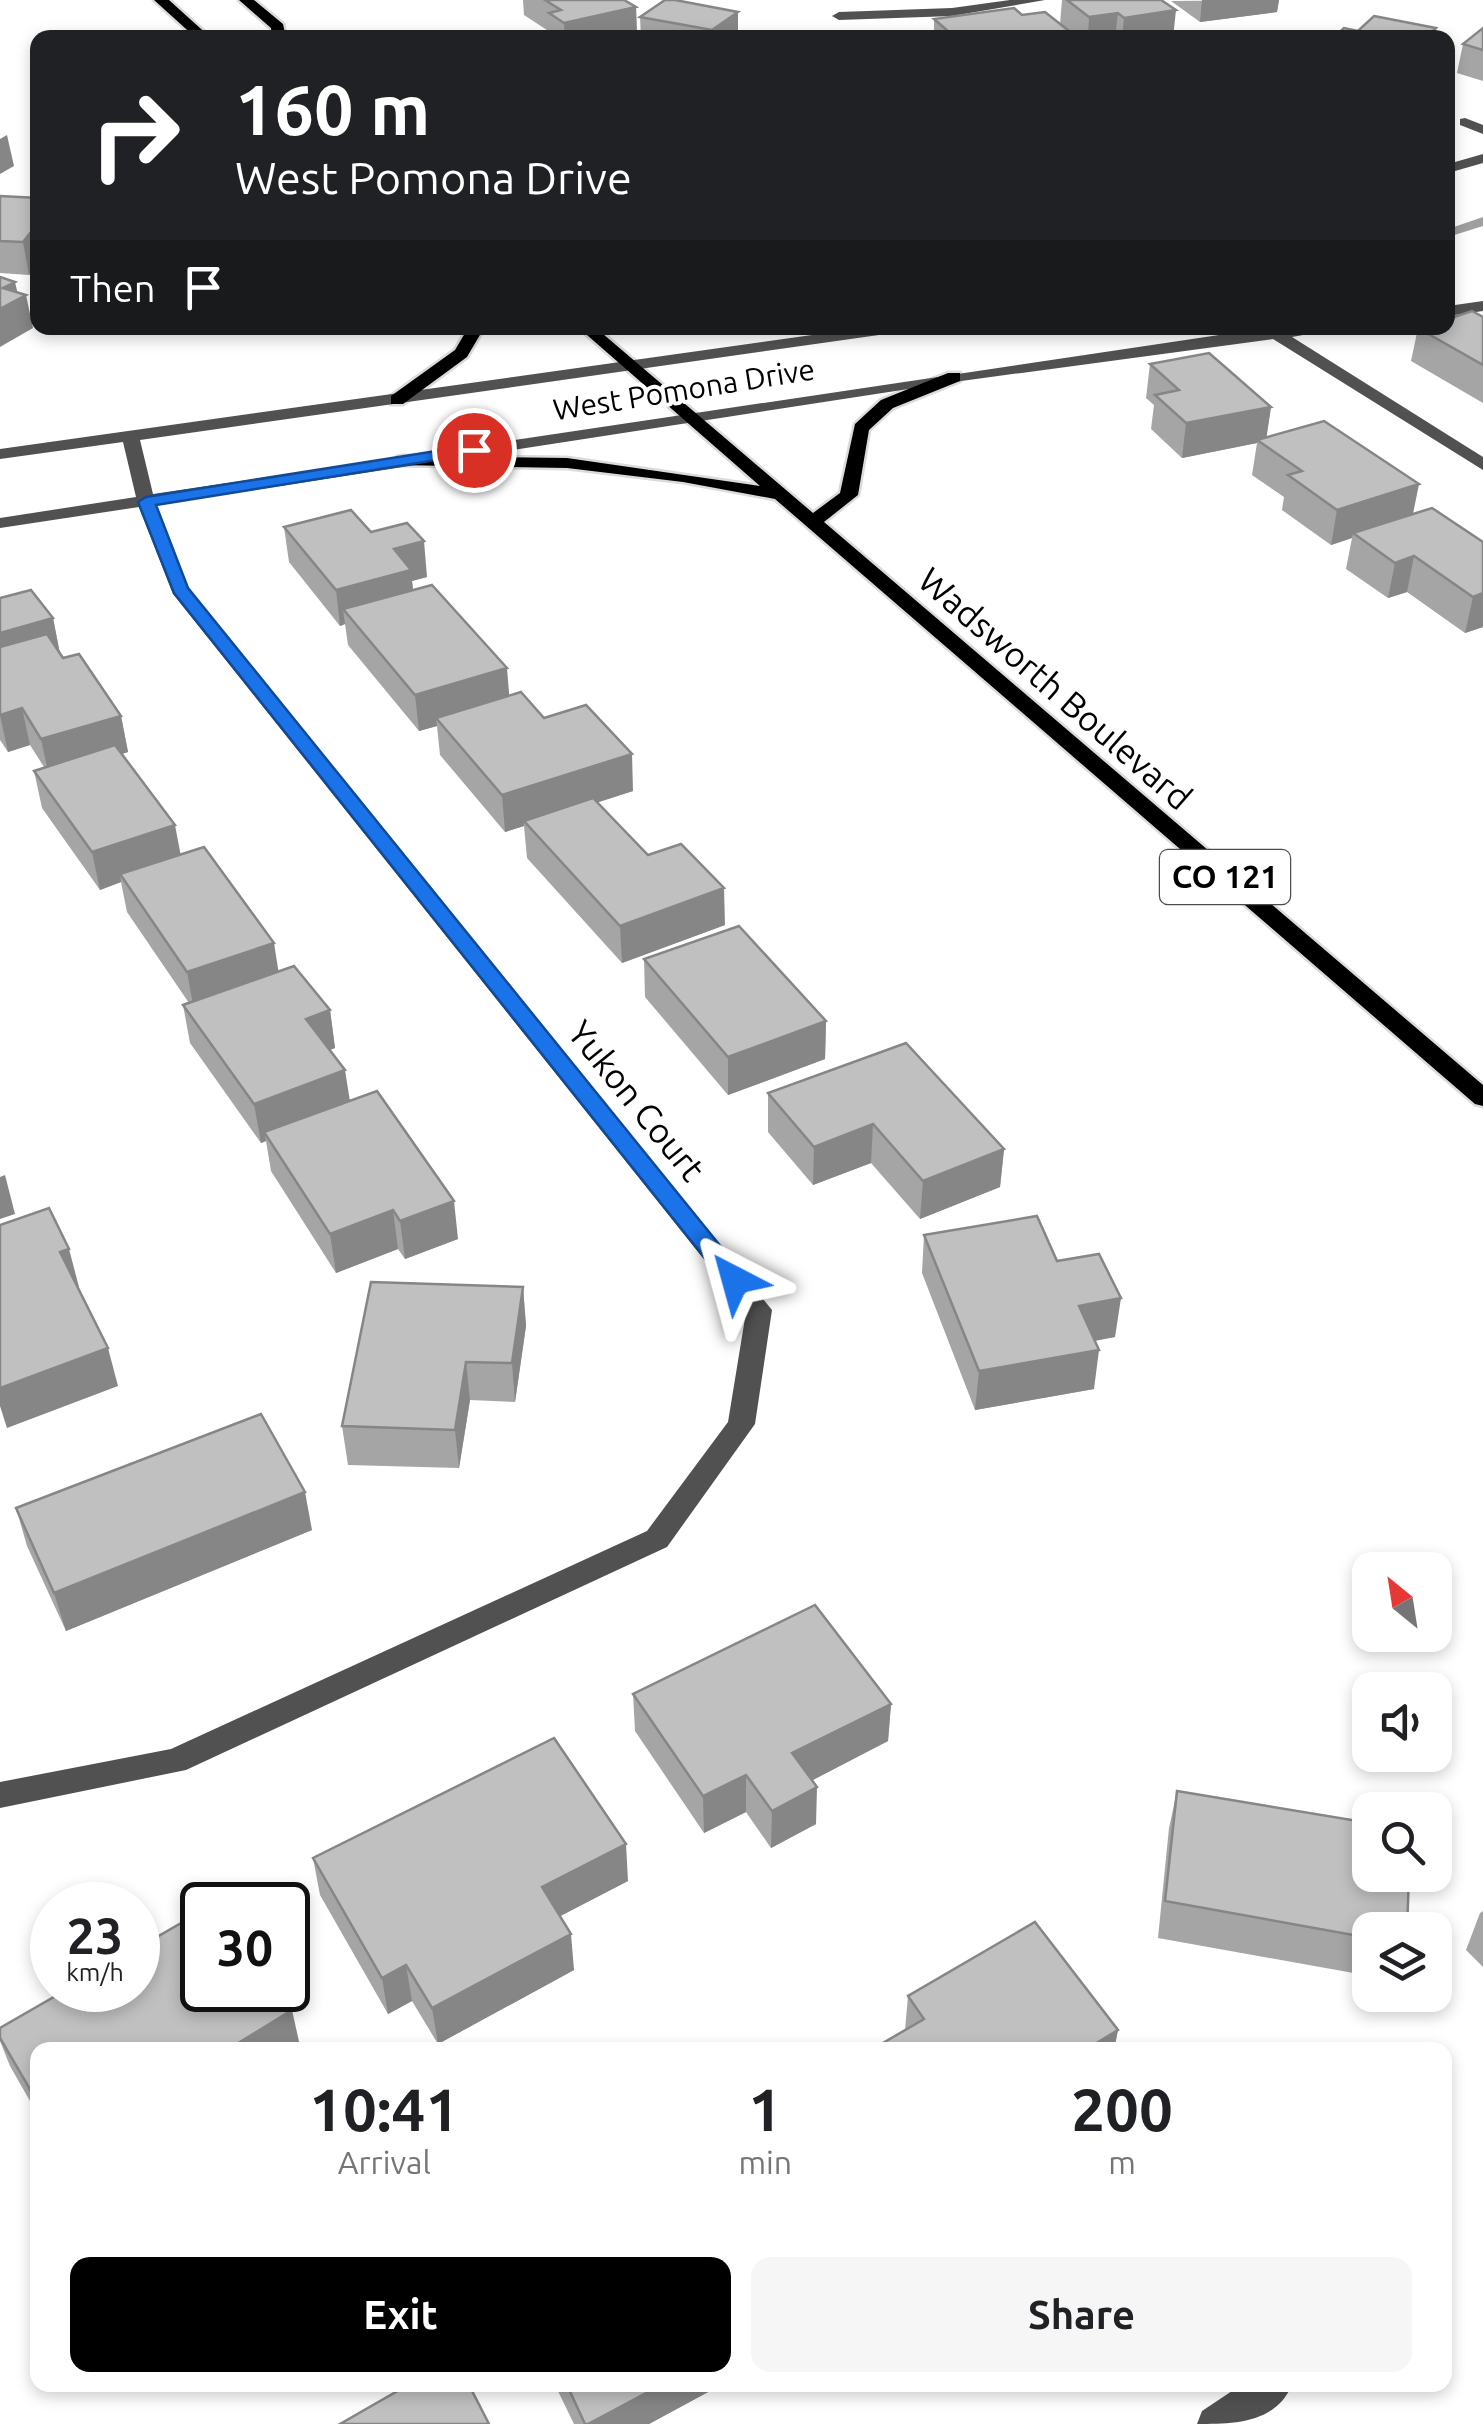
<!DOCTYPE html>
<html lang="en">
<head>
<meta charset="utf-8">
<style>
	:root { --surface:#fff; --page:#f6f6f6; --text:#202124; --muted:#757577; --accent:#000 }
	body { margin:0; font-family:Ubuntu,sans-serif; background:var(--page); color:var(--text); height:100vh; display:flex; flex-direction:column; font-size:38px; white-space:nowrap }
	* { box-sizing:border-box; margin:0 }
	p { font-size:32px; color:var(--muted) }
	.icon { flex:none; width:55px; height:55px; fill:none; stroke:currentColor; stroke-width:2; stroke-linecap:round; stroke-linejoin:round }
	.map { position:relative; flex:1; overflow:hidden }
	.panel { position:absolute; left:30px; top:2042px; width:1422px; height:350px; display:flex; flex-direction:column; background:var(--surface); border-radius:20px; box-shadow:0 5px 15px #0003 }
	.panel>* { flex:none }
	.hud { position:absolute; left:30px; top:30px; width:1425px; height:305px; border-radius:20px; box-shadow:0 5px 15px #0003; background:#202124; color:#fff; overflow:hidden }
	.needle { width:65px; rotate:330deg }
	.controls { position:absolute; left:1352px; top:1552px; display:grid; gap:20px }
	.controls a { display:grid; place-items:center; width:100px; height:100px; border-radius:20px; background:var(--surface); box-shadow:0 5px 15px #0003; font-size:50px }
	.speed { position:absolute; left:30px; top:1882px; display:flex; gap:20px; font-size:50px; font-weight:700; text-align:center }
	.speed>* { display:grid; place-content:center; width:130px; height:130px; border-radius:50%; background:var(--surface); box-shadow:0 5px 15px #0003; line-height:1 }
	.speed small { font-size:25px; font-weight:400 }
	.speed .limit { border:5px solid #111; border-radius:15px; background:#fff; color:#111 }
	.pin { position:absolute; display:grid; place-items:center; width:85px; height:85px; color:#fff; margin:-42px; border:5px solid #fff; border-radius:50%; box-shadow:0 2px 10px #0007 }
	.me { position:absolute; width:110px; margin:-55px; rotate:321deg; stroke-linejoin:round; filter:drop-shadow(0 0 8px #0008) }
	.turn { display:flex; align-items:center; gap:35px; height:210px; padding:0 40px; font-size:45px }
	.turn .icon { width:130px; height:130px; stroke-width:2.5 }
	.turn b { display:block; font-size:70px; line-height:85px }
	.then { display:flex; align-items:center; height:95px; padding:0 40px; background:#0003; gap:20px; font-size:38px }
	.eta { display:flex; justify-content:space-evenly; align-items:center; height:170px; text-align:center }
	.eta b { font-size:60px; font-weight:600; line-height:70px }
	.cta { display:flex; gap:20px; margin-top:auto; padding:20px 40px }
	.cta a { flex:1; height:115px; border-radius:20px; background:var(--accent); color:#fff; font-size:40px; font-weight:600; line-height:115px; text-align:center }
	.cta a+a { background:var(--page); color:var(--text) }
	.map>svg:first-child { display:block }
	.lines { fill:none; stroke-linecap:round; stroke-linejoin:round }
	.stream { fill:#9f9f9f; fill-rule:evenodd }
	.major-casing { stroke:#dbdbdb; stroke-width:5 }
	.minor { fill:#515151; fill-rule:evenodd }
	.major { fill:#000; fill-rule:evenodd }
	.wall { fill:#a5a5a5 }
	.shaded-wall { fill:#868686 }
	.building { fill:#c0c0c0; stroke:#868686; stroke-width:2.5 }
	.route { fill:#1a73e8; stroke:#114b97; stroke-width:2.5 }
	.labels { text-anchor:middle; stroke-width:8; stroke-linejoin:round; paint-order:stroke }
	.far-street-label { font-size:30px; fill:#000; stroke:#fff }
	.shield { fill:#fff; stroke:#4c4c4c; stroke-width:2.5 }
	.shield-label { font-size:32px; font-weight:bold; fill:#000 }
	.street-label { font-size:35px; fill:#000; stroke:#fff }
</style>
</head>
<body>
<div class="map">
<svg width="1483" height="2424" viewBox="0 0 1483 2424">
	<rect width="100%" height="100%" fill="#fff"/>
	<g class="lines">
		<path class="stream" d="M1483,217V226L1448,237V229Z"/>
		<g class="major-casing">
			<g id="major">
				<path d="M154,0H169L211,38H196Z"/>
				<path d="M239,0H254L283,24L286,38H272L271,28Z"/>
				<path d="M468,328H484L467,357L403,404H391V396L455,350Z"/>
				<path d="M579,328H596L813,513L840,493L855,424L881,400L948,373H960V381L893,408L869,430L858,495L824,522L1483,1085V1106L1475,1104L775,499L683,482L567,468L397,465V457L403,456L567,458L760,486Z"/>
			</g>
		</g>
		<g class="minor">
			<path d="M1010,0H1045L952,16L839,20L832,16L839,12L952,8Z"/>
			<path d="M1465,118L1483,125V134L1460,125V119Z"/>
			<path d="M1483,154V163L1448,173V164Z"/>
			<path d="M1483,301V311L1448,316V306Z"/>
			<path d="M862,328H901L893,333L140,440L153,494L1266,328H1327L1325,331L1292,337L1483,457V470L1273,339L954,382L156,505L189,589L772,1310L755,1424L667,1547L186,1770L0,1808V1782L171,1749L647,1531L728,1422L746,1312L173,594L139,507L0,528V518L136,497L123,442L0,459V449Z"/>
			<path d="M1241,2385H1292C1275,2424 1233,2424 1197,2424L1202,2411Z"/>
		</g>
		<use href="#major" class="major"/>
	</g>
	<g class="wall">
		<path d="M523,0H624L636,7L637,37L550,38V32L524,15Z"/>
		<path d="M1062,0H1161L1173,38H1075L1069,33V38H934V19L1060,24Z"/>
		<path d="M1279,0L1277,12L1200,22L1171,1Z"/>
		<path d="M738,12V38H641L640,17Z"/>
		<path d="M1483,28V81L1457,73L1463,44Z"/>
		<path d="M0,196L38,198V264L29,275L0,273Z"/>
		<path d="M1483,317V403L1411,361L1418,328Z"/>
		<path d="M1150,364L1271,407L1266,437L1413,514L1483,542V627L1465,633L1407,592L1388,598L1346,569L1352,538L1331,545L1282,510L1284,497L1252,475L1257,443L1182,458L1151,429L1154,405L1146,398Z"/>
		<path d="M284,527L371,532L427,577L412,581L413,590L509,696L544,718L633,791L598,802L648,855L725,925L622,963L527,858L524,826L505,832L440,755L437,726L419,731L348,645L345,624L340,626L289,562Z"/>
		<path d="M0,598L53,618L60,654L63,658L121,716L128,752L122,754L181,854L278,971L330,1010L335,1048L330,1050L350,1101L458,1239L405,1259L398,1249L336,1273L271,1171L266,1141L261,1143L190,1043L183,1005L189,1003L127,912L121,882L100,890L42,808L34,771L44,767L30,745L8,752L0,740Z"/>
		<path d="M644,959L826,1021L825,1059L728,1095L645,997Z"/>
		<path d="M768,1093L1004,1149L1000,1187L920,1219L871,1163L813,1185L768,1132Z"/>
		<path d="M924,1235L1057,1261L1115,1337L1095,1341L1094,1389L975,1410L922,1273Z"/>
		<path d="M523,1287L526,1326L515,1402L470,1400L459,1468L348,1465L342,1426Z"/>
		<path d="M16,1508L312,1530L66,1631L27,1546Z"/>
		<path d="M633,1694L891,1704L888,1741L812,1780L816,1824L771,1848L746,1812L704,1833L635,1731Z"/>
		<path d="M1177,1791L1370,1930V1976L1158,1938L1169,1828Z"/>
		<path d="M313,1858L628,1881L560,1916L574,1970L438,2044L412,2001L388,2014L320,1895Z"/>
		<path d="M1483,1911V1967L1466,1950L1480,1913Z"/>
		<path d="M908,1996L1118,2030L1114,2050H871L905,2030Z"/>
		<path d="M0,2028L300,2046L38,2050V2115L10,2066L0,2041Z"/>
		<path d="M555,2385H721L649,2424H574Z"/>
	</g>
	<g class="shaded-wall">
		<path d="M1202,0H1279L1277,12L1200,22Z"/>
		<path d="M636,7L637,37L565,38L564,23Z"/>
		<path d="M1176,10L1173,38H1122L1124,18Z"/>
		<path d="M738,12V38H712V30Z"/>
		<path d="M1118,13L1115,38H1088L1089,17Z"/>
		<path d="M1436,28L1434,38H1426Z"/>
		<path d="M1069,31V38H1026Z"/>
		<path d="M7,135L14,166L0,174V139Z"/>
		<path d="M38,223V264L29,275L23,242Z"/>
		<path d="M15,282L19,299L26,295L33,328L0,347V309L3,288Z"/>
		<path d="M1271,407L1266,441L1257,440V443L1182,458L1186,423Z"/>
		<path d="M1419,484L1412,519L1353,533L1352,538L1331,545L1337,510Z"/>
		<path d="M424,541L427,577L412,581L415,605L343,609L345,624L340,626L336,590L394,549Z"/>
		<path d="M1414,556L1407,592L1388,598L1395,563Z"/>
		<path d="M1483,593V627L1465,633L1473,597Z"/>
		<path d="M53,618L60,654L0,672V633Z"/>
		<path d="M507,668L510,705L436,718L437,726L419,731L415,695Z"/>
		<path d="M22,708L30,745L8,752L0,715Z"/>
		<path d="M121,716L128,752L49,776L41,739Z"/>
		<path d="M632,754L633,791L528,825L524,821V826L505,832L502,795Z"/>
		<path d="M175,825L182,862L120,874L121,882L100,890L92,852Z"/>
		<path d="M724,888L725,925L622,963L620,926Z"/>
		<path d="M274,943L280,981L194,1010L187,972Z"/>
		<path d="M330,1010L335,1048L311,1057L306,1019Z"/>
		<path d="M826,1021L825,1059L728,1095V1057Z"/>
		<path d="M345,1070L351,1108L264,1132L266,1141L261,1143L254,1104Z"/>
		<path d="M873,1124L871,1163L813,1185L814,1147Z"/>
		<path d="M1004,1149L1000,1187L920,1219L923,1181Z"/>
		<path d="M5,1175L15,1214L0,1219V1177Z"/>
		<path d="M454,1201L458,1239L405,1259L400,1221Z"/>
		<path d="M393,1210L398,1249L336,1273L330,1234Z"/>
		<path d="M69,1249L79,1287L70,1291L60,1252Z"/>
		<path d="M523,1287L526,1326L515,1402L512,1363Z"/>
		<path d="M1121,1298L1115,1337L1074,1344L1079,1306Z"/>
		<path d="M108,1348L118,1386L7,1428L0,1406V1388Z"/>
		<path d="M1099,1350L1094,1389L975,1410L979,1371Z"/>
		<path d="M466,1362L470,1400L459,1468L455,1430Z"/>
		<path d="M305,1492L312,1530L66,1631L54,1593Z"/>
		<path d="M891,1704L888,1741L792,1791V1753Z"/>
		<path d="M746,1775V1812L704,1833L703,1796Z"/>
		<path d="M817,1787L816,1824L771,1848L772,1811Z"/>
		<path d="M626,1844L628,1881L545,1924L542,1887Z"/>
		<path d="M571,1934L574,1970L438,2044L432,2008Z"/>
		<path d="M406,1965L412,2001L388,2014L382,1978Z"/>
		<path d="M292,2010L300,2046L293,2050H227Z"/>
		<path d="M1118,2030L1114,2050H1085Z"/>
		<path d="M661,2385H721L649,2424H588Z"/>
	</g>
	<g class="building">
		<path d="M545,0H624L636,7L564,23L549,13L561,10Z"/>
		<path d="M665,0H675L738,12L712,30L640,17Z"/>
		<path d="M1067,0H1161L1176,10L1124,18L1118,13L1089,17Z"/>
		<path d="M1014,8L1022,15L1045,12L1069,31L1026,38H974L972,36L956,38L934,19Z"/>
		<path d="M1374,16L1436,28L1426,38H1333L1344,28L1358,31Z"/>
		<path d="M1483,28V50L1463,44Z"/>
		<path d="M0,196L38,198V223L23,242L0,241Z"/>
		<path d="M0,277L15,282L3,288L26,295L0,309Z"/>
		<path d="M1472,311L1483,317V365L1418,328H1448V319Z"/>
		<path d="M1209,353L1271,407L1186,423L1155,395L1179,390L1150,364Z"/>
		<path d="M1324,421L1419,484L1337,510L1288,475L1302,471L1257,440Z"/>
		<path d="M1432,508L1483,542V593L1473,597L1414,556L1395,563L1353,533Z"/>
		<path d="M351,510L371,532L407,523L424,541L394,549L411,570L336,590L284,527Z"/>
		<path d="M432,585L507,668L415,695L343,609Z"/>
		<path d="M31,590L53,618L0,633V598Z"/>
		<path d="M47,634L63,658L79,654L121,716L41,739L22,708L0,715V647Z"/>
		<path d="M521,692L544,718L586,705L632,754L502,795L436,718Z"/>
		<path d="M115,745L175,825L92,852L34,771Z"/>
		<path d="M593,798L648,855L681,844L724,888L620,926L524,821Z"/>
		<path d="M204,847L274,943L187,972L120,874Z"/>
		<path d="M739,926L826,1021L728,1057L644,959Z"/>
		<path d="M294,966L330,1010L306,1019L345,1070L254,1104L183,1005Z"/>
		<path d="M906,1043L1004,1149L923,1181L873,1124L814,1147L768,1093Z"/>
		<path d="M377,1091L454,1201L400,1221L393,1210L330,1234L264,1132Z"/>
		<path d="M49,1208L69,1249L60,1252L108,1348L0,1388V1225Z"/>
		<path d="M1037,1216L1057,1261L1099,1254L1121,1298L1079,1306L1099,1350L979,1371L924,1235Z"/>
		<path d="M371,1282L523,1287L512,1363L466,1362L455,1430L342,1426Z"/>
		<path d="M261,1414L305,1492L54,1593L16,1508Z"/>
		<path d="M815,1605L891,1704L792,1753L817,1787L772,1811L746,1775L703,1796L633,1694Z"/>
		<path d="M554,1738L626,1844L542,1887L571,1934L432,2008L406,1965L382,1978L313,1858Z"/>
		<path d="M1177,1791L1370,1823V1875H1409L1407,1930H1370V1938L1165,1901Z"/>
		<path d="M202,1911V1990H279L292,2010L227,2050H38V2103L0,2038V2028L66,1990H138V1948Z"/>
		<path d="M1035,1922L1118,2030L1085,2050H871L924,2019L908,1996Z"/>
		<path d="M408,2385H469L489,2424H340Z"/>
		<path d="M567,2385H661L588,2424H585Z"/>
	</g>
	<path class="route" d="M474,445L480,447V453L156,505L188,588L743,1274L747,1280L743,1286H727L174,593L138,502L146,497Z"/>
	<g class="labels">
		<g class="far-street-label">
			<text transform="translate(684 390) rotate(-9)" y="10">West Pomona Drive</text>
		</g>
		<rect class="shield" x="1160" y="850" width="130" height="54" rx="8"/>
		<g class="shield-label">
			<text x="1225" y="888">CO 121</text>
		</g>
		<g class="street-label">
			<text transform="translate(1055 689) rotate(41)" y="12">Wadsworth Boulevard</text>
			<text transform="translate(636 1101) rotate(51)" y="12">Yukon Court</text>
		</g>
	</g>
</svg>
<div class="controls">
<a><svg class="needle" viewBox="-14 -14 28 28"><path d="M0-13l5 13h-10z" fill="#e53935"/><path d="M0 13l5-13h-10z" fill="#757577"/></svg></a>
<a><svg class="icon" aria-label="sound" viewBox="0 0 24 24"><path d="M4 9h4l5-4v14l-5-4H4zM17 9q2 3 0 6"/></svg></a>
<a><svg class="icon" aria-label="search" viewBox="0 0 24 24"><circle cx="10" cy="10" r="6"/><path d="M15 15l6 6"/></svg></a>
<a><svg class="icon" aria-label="layers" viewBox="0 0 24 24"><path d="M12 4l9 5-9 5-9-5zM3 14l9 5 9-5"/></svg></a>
</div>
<div class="speed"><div>23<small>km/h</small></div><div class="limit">30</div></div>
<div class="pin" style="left:474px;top:450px;background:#d93025"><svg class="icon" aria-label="arrive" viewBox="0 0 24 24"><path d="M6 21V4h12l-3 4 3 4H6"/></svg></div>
<svg class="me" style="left:735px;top:1280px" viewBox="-20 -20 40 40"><path d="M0-17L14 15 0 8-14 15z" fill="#1a73e8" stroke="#fff" stroke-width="4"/></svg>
<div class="hud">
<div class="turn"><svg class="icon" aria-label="right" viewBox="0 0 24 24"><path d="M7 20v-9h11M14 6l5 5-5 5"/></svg><div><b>160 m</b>West Pomona Drive</div></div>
<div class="then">Then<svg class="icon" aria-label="arrive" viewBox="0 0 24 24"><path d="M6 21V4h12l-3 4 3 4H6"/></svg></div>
</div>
<section class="panel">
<div class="eta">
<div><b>10:41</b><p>Arrival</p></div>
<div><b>1</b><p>min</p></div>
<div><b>200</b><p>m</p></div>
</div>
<div class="cta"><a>Exit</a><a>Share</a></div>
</section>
</div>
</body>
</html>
